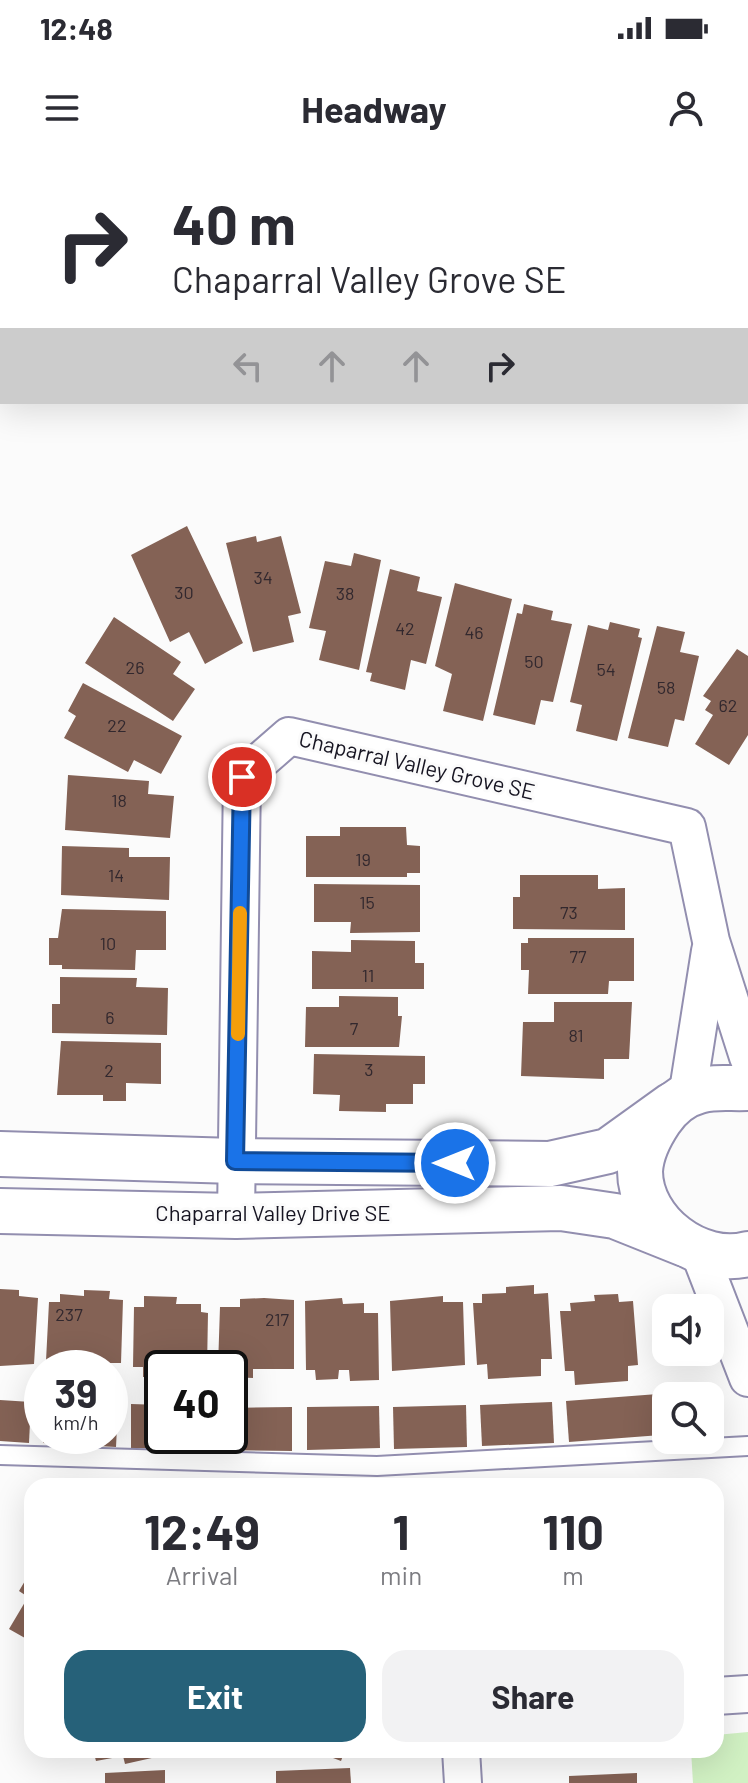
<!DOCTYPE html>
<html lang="en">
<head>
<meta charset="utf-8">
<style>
	:root { --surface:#fff; --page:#f2f2f3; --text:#2b2b33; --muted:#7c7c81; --accent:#266179 }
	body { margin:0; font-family:Barlow,sans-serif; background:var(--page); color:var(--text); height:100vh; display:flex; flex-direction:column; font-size:30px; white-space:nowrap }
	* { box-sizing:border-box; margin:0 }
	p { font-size:26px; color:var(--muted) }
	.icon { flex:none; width:44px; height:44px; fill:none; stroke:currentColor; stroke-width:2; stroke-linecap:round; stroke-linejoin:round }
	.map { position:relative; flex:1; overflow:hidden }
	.drawer { position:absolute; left:24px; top:1318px; width:700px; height:280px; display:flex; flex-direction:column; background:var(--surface); border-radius:24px; box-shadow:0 8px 32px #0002 }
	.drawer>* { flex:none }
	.guide { position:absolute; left:0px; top:0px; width:748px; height:244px; box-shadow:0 8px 32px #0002; background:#fff; color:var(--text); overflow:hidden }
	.fabs { position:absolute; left:652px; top:1134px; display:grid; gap:16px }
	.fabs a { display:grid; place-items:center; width:72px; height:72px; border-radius:16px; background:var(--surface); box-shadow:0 8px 32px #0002; font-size:40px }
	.speed { position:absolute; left:24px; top:1190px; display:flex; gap:16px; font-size:40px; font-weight:700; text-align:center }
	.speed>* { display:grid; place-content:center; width:104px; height:104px; border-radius:50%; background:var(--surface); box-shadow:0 8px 32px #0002; line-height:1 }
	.speed small { font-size:20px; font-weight:400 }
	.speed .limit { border:4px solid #111; border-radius:12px; background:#fff; color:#111 }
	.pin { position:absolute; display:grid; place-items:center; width:68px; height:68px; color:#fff; margin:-34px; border:4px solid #fff; border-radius:50%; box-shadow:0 2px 8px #0007 }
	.me { position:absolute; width:88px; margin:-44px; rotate:270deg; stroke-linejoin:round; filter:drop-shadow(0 0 6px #0008) }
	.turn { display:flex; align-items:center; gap:28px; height:168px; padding:0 40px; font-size:36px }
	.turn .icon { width:104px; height:104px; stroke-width:2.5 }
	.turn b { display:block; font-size:56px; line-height:68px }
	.lanes { display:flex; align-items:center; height:76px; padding:0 40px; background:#0003; justify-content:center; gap:40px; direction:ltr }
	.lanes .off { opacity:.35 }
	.eta { display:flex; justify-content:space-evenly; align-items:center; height:136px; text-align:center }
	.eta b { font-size:48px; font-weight:700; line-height:56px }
	.action { display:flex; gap:16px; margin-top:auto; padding:16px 40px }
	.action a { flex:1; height:92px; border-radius:24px; background:var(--accent); color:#fff; font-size:32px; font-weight:700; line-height:92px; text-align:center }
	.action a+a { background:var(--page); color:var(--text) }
	.status { display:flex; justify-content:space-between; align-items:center; height:56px; padding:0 40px; background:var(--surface); direction:ltr }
	.status svg { height:22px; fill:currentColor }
	header { display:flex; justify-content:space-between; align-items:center; height:104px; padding:0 40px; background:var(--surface); font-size:36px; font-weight:700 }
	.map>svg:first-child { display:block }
	.green { fill:#d1f1c3 }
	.building { fill:#846255 }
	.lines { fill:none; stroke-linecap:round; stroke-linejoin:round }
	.lane-casing { stroke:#928eaf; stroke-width:22 }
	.street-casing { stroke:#928eaf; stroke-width:40 }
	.secondary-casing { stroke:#928eaf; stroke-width:48 }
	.lane { stroke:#fff; stroke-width:18 }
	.street { stroke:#fff; stroke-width:36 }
	.secondary { stroke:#fff; stroke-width:44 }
	.route-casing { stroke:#114b97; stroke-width:20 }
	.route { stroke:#1a73e8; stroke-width:14 }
	.slow { stroke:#f59e0b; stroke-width:14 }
	.labels { text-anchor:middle; stroke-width:6; stroke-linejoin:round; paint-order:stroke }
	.number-label { font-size:18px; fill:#32282e }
	.street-label { font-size:22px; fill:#161421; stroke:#fbfbfb }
</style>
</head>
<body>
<div class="status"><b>12:48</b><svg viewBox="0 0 49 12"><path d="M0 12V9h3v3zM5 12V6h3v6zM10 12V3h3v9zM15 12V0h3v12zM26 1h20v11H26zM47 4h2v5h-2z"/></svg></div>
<header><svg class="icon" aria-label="menu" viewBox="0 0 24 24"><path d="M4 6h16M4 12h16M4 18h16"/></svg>Headway<svg class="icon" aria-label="person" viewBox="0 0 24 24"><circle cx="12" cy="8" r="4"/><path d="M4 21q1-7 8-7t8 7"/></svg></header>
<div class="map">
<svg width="748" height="1623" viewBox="0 0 748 1623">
	<rect width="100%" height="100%" fill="#fbfbfb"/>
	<path class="green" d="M748,1572V1623H693L691,1590H716V1575Z"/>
	<g class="building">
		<path d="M187,366L243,483L205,504L189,472L170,482L131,395Z"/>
		<path d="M256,376L257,382L281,376L301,453L288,456L294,482L253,492L226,383Z"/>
		<path d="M354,393L381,400L359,510L319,500L326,471L309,468L325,401L351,406Z"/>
		<path d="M390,409L420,417L417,431L442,437L426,504L411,500L405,530L370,521L372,513L366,512Z"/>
		<path d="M455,423L512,439L483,561L443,551L452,514L435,506Z"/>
		<path d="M524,444L553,451L551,460L572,464L553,542L541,540L535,565L493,555L517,453L522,454Z"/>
		<path d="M114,457L181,502L173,514L195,529L173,561L85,503Z"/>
		<path d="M610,462L640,469L638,477L642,478L617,581L576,571L582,545L570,542L588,465L608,470Z"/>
		<path d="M657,466L685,472L680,492L699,496L684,561L675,559L668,587L628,578Z"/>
		<path d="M737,489L748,496V575L729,605L695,584L713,555L705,550L711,541L703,536Z"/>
		<path d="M83,523L182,576L161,614L134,600L128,612L64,578L76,556L68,551Z"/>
		<path d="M68,615L149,621L148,634L174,636L170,678L65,670Z"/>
		<path d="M340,667H406L407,685L420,686V713H407V717H306V676H340Z"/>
		<path d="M62,686L129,688V697H170L169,740L61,735Z"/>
		<path d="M520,715H598V729L625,728V770L513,769V737H520Z"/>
		<path d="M314,724L420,725V772L350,773L351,762H314Z"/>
		<path d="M62,749L166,751V790H136L135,810L62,809V805H49V778H58Z"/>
		<path d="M528,778H634V821H609L608,834H528L529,810H521V783H528Z"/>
		<path d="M351,780L415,781V803H424V829H312V791L351,792Z"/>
		<path d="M60,817L137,818L136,827L168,828L167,875L52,873V844H60Z"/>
		<path d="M339,836L398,837V856H402L399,887H305L306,847H339Z"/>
		<path d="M554,842H632L629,899H604V919L521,916L523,862H554Z"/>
		<path d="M61,881L161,883V924L126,923V941H103V935H57Z"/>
		<path d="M314,894L425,896V924H413V944H386V952L339,951L340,935L313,934Z"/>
		<path d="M534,1125V1134L548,1133L552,1199H541V1216L488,1219L487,1204L477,1205L473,1143H482V1134L506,1133V1127Z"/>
		<path d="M0,1129L19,1130V1136L38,1138L34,1204L0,1206Z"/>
		<path d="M84,1130L110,1131L109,1139L123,1140L121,1203H109V1208H57V1202L46,1201L49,1142H60V1134L84,1136Z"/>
		<path d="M618,1134L619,1142L633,1141L638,1205L628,1206V1221L575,1225L574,1211H565L560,1151H571L570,1143L595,1141L594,1135Z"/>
		<path d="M144,1136L177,1137L176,1144H201V1152L208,1153L207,1208H162V1218L143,1217V1207H133L134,1147H144Z"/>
		<path d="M443,1136V1142H463L465,1205L392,1211L390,1141Z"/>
		<path d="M264,1138L294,1140V1209H253V1218L230,1217V1208L218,1207L220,1147H240V1139Z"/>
		<path d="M342,1138L343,1144L364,1143V1153H378L379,1220L350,1221L349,1210H339L338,1219L316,1220L315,1210H306L305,1141Z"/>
		<path d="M658,1234L661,1275L569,1282L566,1241Z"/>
		<path d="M0,1240L31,1242L29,1283L0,1281Z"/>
		<path d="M552,1242L554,1283L482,1286L480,1245Z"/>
		<path d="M131,1244L162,1245V1276H204V1289L131,1288Z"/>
		<path d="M110,1245L118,1246L116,1287L43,1283V1276H110Z"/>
		<path d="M466,1245L467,1287L394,1289L393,1247Z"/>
		<path d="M379,1246L380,1288L307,1290V1247Z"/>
		<path d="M292,1247V1291L218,1290L219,1276H230V1248Z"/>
		<path d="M32,1409V1482L9,1469L28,1437L19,1431Z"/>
		<path d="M93,1590H183V1591L125,1604L123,1596L96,1601Z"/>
		<path d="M312,1590H345L341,1601Z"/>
		<path d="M350,1608L351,1623H276V1611Z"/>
		<path d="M165,1610V1623H105V1613Z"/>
		<path d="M637,1613V1623H569V1616Z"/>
	</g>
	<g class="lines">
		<g class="lane-casing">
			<path id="lane" d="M0,1295L377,1306L748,1286"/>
		</g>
		<g class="street-casing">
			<g id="street">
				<path d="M687,937L710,791"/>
				<path d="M236,1056L242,617L289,576L687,667L711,781L748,897"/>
				<path d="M698,1089L748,1218"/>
				<path d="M716,1536L748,1534"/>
				<path d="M461,1590L463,1623"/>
			</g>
		</g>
		<g class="secondary-casing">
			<g id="secondary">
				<path d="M748,928C732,929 714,926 699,931C683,935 669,947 660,960C650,975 641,993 640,1011C640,1063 699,1107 748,1094"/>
				<path d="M0,994L235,1001L550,1004L608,991L672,945"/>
				<path d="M0,1051L236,1056L561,1048L615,1056L685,1084"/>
			</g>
		</g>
		<use href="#lane" class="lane"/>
		<use href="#street" class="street"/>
		<use href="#secondary" class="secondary"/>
	</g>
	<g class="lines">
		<g class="route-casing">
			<path id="route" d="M242,617L235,1001L455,1003"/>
		</g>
		<use href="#route" class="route"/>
		<path class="slow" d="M238,874L240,753"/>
	</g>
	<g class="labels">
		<g class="number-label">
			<text x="263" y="424">34</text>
			<text x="184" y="439">30</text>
			<text x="345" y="440">38</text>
			<text x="405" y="475">42</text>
			<text x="474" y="479">46</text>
			<text x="534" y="508">50</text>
			<text x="135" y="514">26</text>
			<text x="606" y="516">54</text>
			<text x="666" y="534">58</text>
			<text x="728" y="552">62</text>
			<text x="117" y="572">22</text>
			<text x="119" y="647">18</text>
			<text x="363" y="706">19</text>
			<text x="116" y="722">14</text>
			<text x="367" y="749">15</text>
			<text x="569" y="759">73</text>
			<text x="108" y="790">10</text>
			<text x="578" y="803">77</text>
			<text x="368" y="822">11</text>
			<text x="110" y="864">6</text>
			<text x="354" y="875">7</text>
			<text x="576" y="882">81</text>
			<text x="369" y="916">3</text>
			<text x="109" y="917">2</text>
			<text x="69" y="1161">237</text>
			<text x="277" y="1166">217</text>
		</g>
		<g class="street-label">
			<text transform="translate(417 605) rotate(13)" y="8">Chaparral Valley Grove SE</text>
			<text x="273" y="1061">Chaparral Valley Drive SE</text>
		</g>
	</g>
</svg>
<div class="fabs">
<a><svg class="icon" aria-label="sound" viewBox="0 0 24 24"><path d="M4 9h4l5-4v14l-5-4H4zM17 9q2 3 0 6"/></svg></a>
<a><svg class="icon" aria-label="search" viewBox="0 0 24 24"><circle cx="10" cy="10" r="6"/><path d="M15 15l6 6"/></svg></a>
</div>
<div class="speed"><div>39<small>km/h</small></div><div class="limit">40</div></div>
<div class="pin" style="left:242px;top:617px;background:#d93025"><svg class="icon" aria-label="arrive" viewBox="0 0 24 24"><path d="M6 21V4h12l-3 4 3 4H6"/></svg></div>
<svg class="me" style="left:455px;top:1003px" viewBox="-20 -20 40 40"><circle r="17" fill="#1a73e8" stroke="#fff" stroke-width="3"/><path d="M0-11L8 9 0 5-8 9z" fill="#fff"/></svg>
<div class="guide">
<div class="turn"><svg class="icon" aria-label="right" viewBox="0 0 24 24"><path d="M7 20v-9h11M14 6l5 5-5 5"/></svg><div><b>40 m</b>Chaparral Valley Grove SE</div></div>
<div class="lanes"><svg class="icon off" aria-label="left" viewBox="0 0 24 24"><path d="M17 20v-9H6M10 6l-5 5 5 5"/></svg><svg class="icon off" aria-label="ahead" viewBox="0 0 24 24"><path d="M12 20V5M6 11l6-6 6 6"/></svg><svg class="icon off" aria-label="ahead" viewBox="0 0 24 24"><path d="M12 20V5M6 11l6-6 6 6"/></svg><svg class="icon" aria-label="right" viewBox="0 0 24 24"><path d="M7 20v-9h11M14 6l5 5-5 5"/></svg></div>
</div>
<section class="drawer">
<div class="eta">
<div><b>12:49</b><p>Arrival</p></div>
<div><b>1</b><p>min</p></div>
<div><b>110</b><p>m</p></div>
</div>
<div class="action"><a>Exit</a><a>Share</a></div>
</section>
</div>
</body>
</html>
